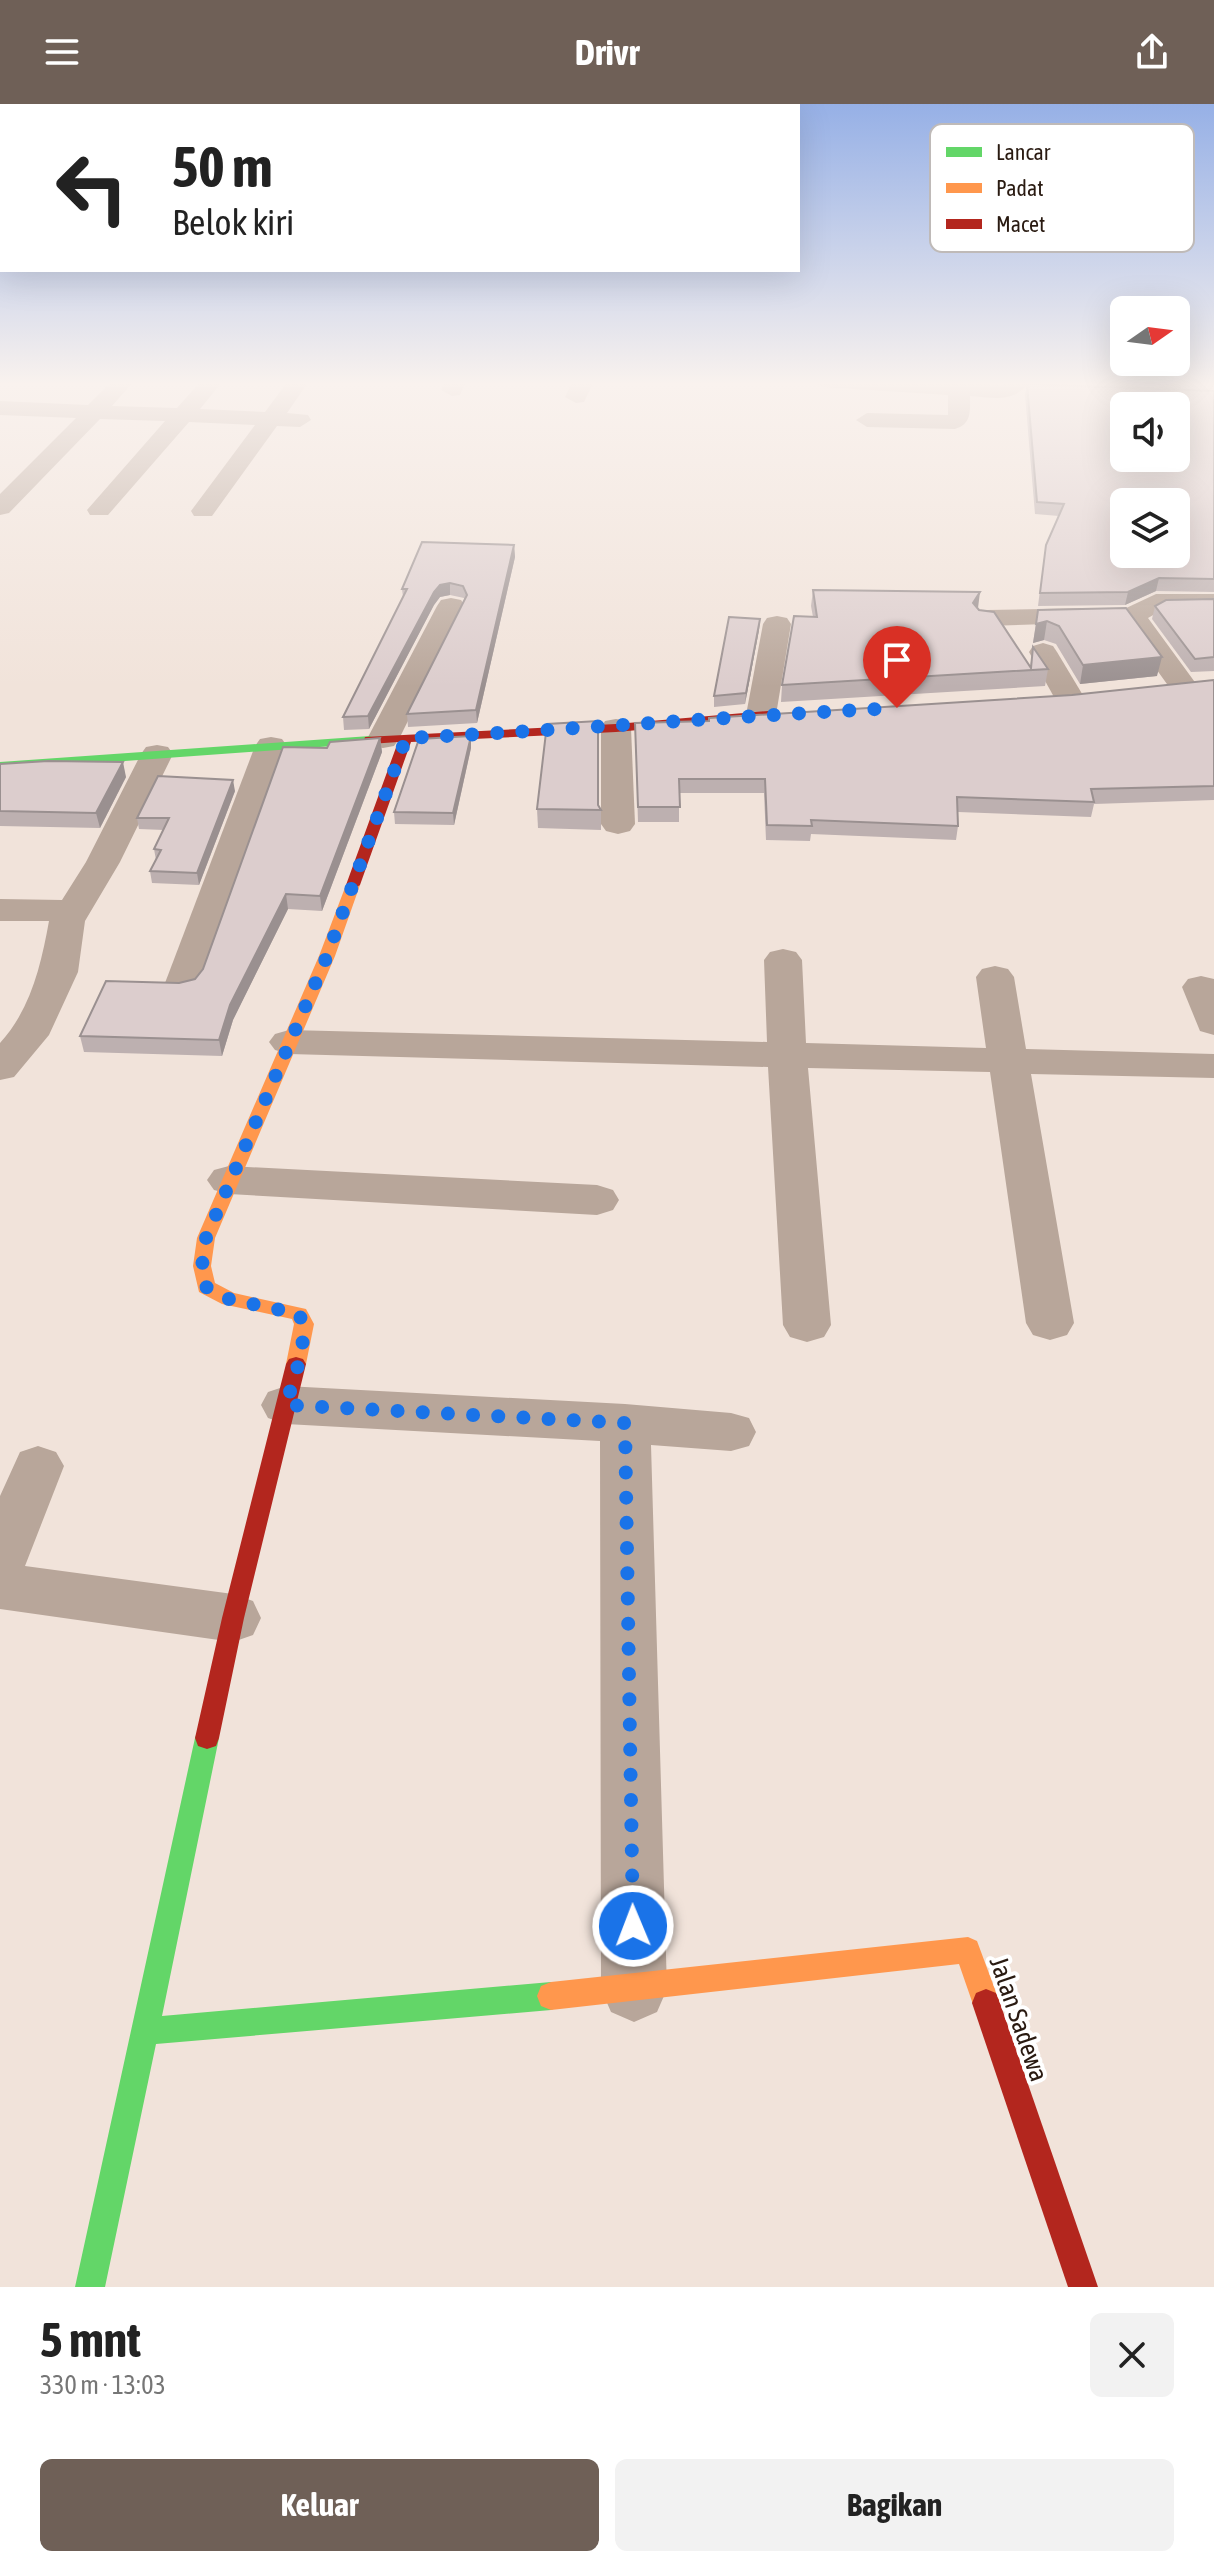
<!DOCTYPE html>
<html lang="id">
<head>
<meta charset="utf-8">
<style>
	:root { --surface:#fff; --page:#f2f2f2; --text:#222; --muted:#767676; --accent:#6f6057 }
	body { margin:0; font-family:"Asap Condensed",sans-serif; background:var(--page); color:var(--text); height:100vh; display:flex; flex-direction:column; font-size:30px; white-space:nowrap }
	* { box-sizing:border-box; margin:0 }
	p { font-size:26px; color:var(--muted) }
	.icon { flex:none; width:44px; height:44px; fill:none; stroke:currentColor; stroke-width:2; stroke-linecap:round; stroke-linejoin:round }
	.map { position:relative; height:2183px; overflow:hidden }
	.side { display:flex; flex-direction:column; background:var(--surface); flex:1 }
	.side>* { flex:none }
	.banner { position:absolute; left:0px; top:0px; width:800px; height:168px; box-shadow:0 8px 32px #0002; background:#fff; color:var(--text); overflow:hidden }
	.needle { width:52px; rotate:76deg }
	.fabs { position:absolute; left:1110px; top:192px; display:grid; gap:16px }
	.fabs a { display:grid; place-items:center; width:80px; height:80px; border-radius:12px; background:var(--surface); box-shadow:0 8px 32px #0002; font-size:40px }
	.pin { position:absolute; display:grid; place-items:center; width:68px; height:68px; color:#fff; margin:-82px -34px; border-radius:50% 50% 50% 0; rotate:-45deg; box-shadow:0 0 8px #0007 }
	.pin .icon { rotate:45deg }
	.me { position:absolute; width:88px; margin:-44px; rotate:359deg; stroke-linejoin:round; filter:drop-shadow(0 0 6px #0008) }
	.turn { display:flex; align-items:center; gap:28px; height:168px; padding:0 40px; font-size:36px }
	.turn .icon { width:104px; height:104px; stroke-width:2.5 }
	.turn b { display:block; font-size:56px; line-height:68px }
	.round { display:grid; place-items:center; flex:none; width:84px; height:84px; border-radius:12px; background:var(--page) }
	.headline { display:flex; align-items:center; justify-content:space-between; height:136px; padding:0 40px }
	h1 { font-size:48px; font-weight:700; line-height:60px }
	.action { display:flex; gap:16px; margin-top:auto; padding:16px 40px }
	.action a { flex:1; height:92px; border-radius:12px; background:var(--accent); color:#fff; font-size:32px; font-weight:700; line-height:92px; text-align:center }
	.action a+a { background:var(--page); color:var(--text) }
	header { display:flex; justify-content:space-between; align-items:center; height:104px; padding:0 40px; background:var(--accent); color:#fff; font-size:36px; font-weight:700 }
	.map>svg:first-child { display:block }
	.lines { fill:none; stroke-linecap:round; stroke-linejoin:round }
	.street { fill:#b8a69a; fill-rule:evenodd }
	.fast { fill:#63d668; fill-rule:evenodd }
	.slow { fill:#ff974d; fill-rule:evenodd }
	.jam { fill:#b3261e; fill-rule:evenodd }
	.wall { fill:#bdb0b0 }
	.shaded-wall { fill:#9a9090 }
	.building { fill:#dccdcd; stroke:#9a9090; stroke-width:2; fill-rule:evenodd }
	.route { stroke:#1a73e8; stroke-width:14; stroke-dasharray:0 25.2 }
	.labels { text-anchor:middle; stroke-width:8; stroke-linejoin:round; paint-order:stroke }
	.near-street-label { font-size:26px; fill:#291a11; stroke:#fff }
	.key { fill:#fff; stroke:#bfbab8; stroke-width:2 }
	.key-label { font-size:22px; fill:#291a11 }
</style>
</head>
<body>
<header><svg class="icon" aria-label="menu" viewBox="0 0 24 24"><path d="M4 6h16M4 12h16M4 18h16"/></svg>Drivr<svg class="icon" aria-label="share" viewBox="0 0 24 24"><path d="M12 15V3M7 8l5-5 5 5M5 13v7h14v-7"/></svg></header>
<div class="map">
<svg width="1214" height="2183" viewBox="0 0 1214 2183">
	<rect width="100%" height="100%" fill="#f1e3da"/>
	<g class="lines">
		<g class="street">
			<path d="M112,277H134L112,302L177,304L201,277H223L200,305L265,308L288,277H309L287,309L308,311L311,316L300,323L277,322L212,412H194L191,407L255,321L189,318L108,411H90L87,406L165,317L100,315L9,409L0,411V390L76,314L0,311V297L88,301Z"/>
			<path d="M445,277H466L460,291L452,292L441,286Z"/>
			<path d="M573,277H594L584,298L576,299L565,293Z"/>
			<path d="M812,277H932L1002,281L1009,277H1030C1015,299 994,294 970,292C970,307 972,320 955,325L867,323L856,316L867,309L948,311V291L822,283Z"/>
			<path d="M1157,277H1179L1182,288L1179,293H1163Z"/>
			<path d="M1156,490H1214V506H1162L1148,514L1197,581L1192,587L1182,590L1172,587L1118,512L1122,506Z"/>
			<path d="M451,494L461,496L465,502L399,635L394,642L383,644L372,642L367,635L437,502L441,496Z"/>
			<path d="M1098,504L1108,506L1112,512L1108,518L987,522L977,520L973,514L977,508L987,506Z"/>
			<path d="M777,512L787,514L791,520L776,611L772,617L761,620L750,617L746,611L763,520L767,514Z"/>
			<path d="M1043,539L1053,542L1057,548L1084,593L1080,599L1069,602L1058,599L1054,593L1029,548L1033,542Z"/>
			<path d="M616,615L627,617L631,624L635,720L630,727L618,730L606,727L601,720V624L605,617Z"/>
			<path d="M271,633L282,635L287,642L203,879L197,887L184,890L171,887L165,879L255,642L260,635Z"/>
			<path d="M157,641L168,643L173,650L120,758L85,817L78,868L49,931L14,973L0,976V939C31,905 41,861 49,817H0V795L62,796L86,758L141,650L146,643Z"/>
			<path d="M783,845L796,848L802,856L806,939L986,944L976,873L982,865L995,862L1008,865L1014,873L1026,945L1214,950V974L1031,970L1074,1219L1067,1231L1050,1236L1033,1231L1026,1219L990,968L808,964L831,1221L824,1233L807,1238L790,1233L783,1221L768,963L289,950L275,946L269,938L275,930L289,926L767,938L764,856L770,848Z"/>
			<path d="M1201,872L1214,875V931L1200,927L1182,883L1188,875Z"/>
			<path d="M229,1062L597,1081L613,1086L619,1096L613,1106L597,1111L229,1090L214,1086L207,1076L214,1066Z"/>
			<path d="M286,1282L625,1300L731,1309L749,1314L756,1328L749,1342L731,1347L651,1341L667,1885L657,1908L634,1918L611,1908L601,1885L600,1337L286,1320L268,1314L261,1301L268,1288Z"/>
			<path d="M38,1342L56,1348L64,1362L25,1462L233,1490L253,1497L261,1514L253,1531L233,1538L0,1505V1392L20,1348Z"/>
		</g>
		<g class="fast">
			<path d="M370,632L376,636L375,639L0,666V658Z"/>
			<path d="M207,1623L216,1626L219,1634L162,1912L551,1878L561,1882L565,1892L561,1902L551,1906L156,1940L105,2183H75L195,1634L198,1626Z"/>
		</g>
		<g class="slow">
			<path d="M353,777L360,781L335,852L215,1134L211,1162L215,1179L234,1189L306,1205L314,1220L306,1260L303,1265H289L286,1260L294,1220L292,1215L222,1200L199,1188L193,1162L197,1134L319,852L346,781Z"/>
			<path d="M968,1833L977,1837L1000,1899L996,1909L986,1913L976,1909L959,1860L551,1906L541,1902L537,1892L541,1882L551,1878Z"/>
		</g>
		<g class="jam">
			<path d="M768,607L774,611L772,614L616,628L411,638L360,781L353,785L346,781L398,638L370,640L364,636L365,633L616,620Z"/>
			<path d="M296,1253L303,1255L306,1260L244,1514L219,1634L216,1642L207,1645L198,1642L195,1634L222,1514L286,1260L289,1255Z"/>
			<path d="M986,1885L996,1889L1000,1899L1098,2183H1068L972,1899L976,1889Z"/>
		</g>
	</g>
	<g class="wall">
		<path d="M1120,277H1214V280Z"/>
		<path d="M1027,280L1214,287V488L1156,487L1125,501L1038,502L1044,454L1059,412L1035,410L1025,291Z"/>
		<path d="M514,441L515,453L477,619L408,623L407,610L464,496V494L450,491L440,493L434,501L369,625L344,626L343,613L403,493L402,485Z"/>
		<path d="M813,486L977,505L1030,564L1033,543L1048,565L1045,582L781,598L782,581L813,513L811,502Z"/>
		<path d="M1214,495V567L1191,568L1152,515L1155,502Z"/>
		<path d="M1038,506L1157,572L1080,580L1056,540L1044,536L1033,539Z"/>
		<path d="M760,515L759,526L745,600L714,603V592Z"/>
		<path d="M1214,576V696L1094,700L1091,713L958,708V722L956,736L811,730L810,737L766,736L764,689H679V718H638L635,619L709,617L1072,591Z"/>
		<path d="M471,632V644L454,721L395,720L394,708Z"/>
		<path d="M380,634L382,648L322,807L288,805L233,916L222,952L84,948L80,932L179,879L195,875L203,865L327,644Z"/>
		<path d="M0,660L126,673L100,724L0,722Z"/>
		<path d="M235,687L199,781L152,779L150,767L156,756L154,745L164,726L139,725L137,714Z"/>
		<path d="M598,701L601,706V726L538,724L537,705Z"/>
	</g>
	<g class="shaded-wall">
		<path d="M514,441L515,453L477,619L476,606Z"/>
		<path d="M1159,474L1156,487L1125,501L1128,488Z"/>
		<path d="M450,479V491L440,493L434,501L369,625L368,612L434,488L440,481Z"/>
		<path d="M980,488L978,504L973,499Z"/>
		<path d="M760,515L759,526L745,600L746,589Z"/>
		<path d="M1047,517L1044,536L1033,539L1036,520Z"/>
		<path d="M1162,553L1157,572L1080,580L1083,561Z"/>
		<path d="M471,632V644L454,721L453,709Z"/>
		<path d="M380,634L382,648L322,807L320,792Z"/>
		<path d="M123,658L126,673L100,724L96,709Z"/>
		<path d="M233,676L235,687L199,781L197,769Z"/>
		<path d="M286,790L288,805L233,916L222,952L219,936L230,901Z"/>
	</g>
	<g class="building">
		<path d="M1027,280L1214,287V475L1159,474L1128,488L1040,489L1046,441L1064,400L1037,398ZM1124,302H1176V354H1124ZM1124,398H1176V450H1124Z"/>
		<path d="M422,438L514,441L476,606L407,610L467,491L463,482L450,479L440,481L434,488L368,612L343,613L407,485H402Z"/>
		<path d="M813,486L980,488L973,499L979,506L994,508L1031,564L1033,543L1048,565L782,581L794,512L817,513Z"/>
		<path d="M1214,495V553L1195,555L1155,502L1166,496Z"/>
		<path d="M1126,504L1162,553L1083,561L1059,522L1047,517L1036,520L1038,506Z"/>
		<path d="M729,513L760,515L746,589L714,592Z"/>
		<path d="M1214,576V682L1091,685L1094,698L957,693L958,722L811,716L812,722L767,721L765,675H679L680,703H638L635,619L709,617V614L1072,591Z"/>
		<path d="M598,617V701L601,706L537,705L547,620Z"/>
		<path d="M471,632L453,709L394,708L419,635Z"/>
		<path d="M380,634L320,792L286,790L230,901L219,936L80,932L106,877L179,879L195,875L203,865L283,643L327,644L330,638Z"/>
		<path d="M48,657L123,658L96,709L0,707V660Z"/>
		<path d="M158,672L233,676L197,769L150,767L161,746L154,745L169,714H137Z"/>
	</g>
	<linearGradient id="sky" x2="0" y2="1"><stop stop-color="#96b0e6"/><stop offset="0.48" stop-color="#f9f2ee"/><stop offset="1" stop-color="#f9f2ee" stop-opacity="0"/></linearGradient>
	<rect width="1214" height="583" fill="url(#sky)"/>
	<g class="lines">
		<path class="route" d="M633,1822L625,1319L286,1301C293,1275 311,1235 299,1210L229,1195L206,1183L202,1162L206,1134L327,852L406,634C570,626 733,612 897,604"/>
	</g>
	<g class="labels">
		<g class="near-street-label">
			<text transform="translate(1019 1915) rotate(71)" y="9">Jalan Sadewa</text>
		</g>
	</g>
	<rect x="930" y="20" width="264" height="128" rx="12" class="key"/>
	<rect x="946" y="43" width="36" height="10" fill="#63d668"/>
	<rect x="946" y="79" width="36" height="10" fill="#ff974d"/>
	<rect x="946" y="115" width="36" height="10" fill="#b3261e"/>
	<g class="key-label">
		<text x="996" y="56">Lancar</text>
		<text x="996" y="92">Padat</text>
		<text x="996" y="128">Macet</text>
	</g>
</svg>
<div class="fabs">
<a><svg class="needle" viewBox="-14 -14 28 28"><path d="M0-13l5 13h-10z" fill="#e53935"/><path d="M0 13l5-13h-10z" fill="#767676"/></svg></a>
<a><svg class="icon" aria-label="sound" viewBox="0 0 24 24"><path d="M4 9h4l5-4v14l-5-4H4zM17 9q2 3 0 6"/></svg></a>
<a><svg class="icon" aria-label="layers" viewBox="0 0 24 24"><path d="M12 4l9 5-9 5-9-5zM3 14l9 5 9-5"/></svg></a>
</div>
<div class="pin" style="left:897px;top:604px;background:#d93025"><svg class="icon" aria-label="arrive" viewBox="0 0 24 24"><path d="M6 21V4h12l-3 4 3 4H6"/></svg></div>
<svg class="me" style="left:633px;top:1822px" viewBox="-20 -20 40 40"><circle r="17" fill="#1a73e8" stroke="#fff" stroke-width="3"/><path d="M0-11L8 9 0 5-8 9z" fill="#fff"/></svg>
<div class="banner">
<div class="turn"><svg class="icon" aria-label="left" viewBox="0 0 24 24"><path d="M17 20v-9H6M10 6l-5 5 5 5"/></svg><div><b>50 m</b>Belok kiri</div></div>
</div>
</div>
<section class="side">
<div class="headline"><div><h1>5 mnt</h1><p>330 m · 13:03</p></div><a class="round"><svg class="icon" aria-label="close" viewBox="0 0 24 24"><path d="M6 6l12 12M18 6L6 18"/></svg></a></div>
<div class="action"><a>Keluar</a><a>Bagikan</a></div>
</section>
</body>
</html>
